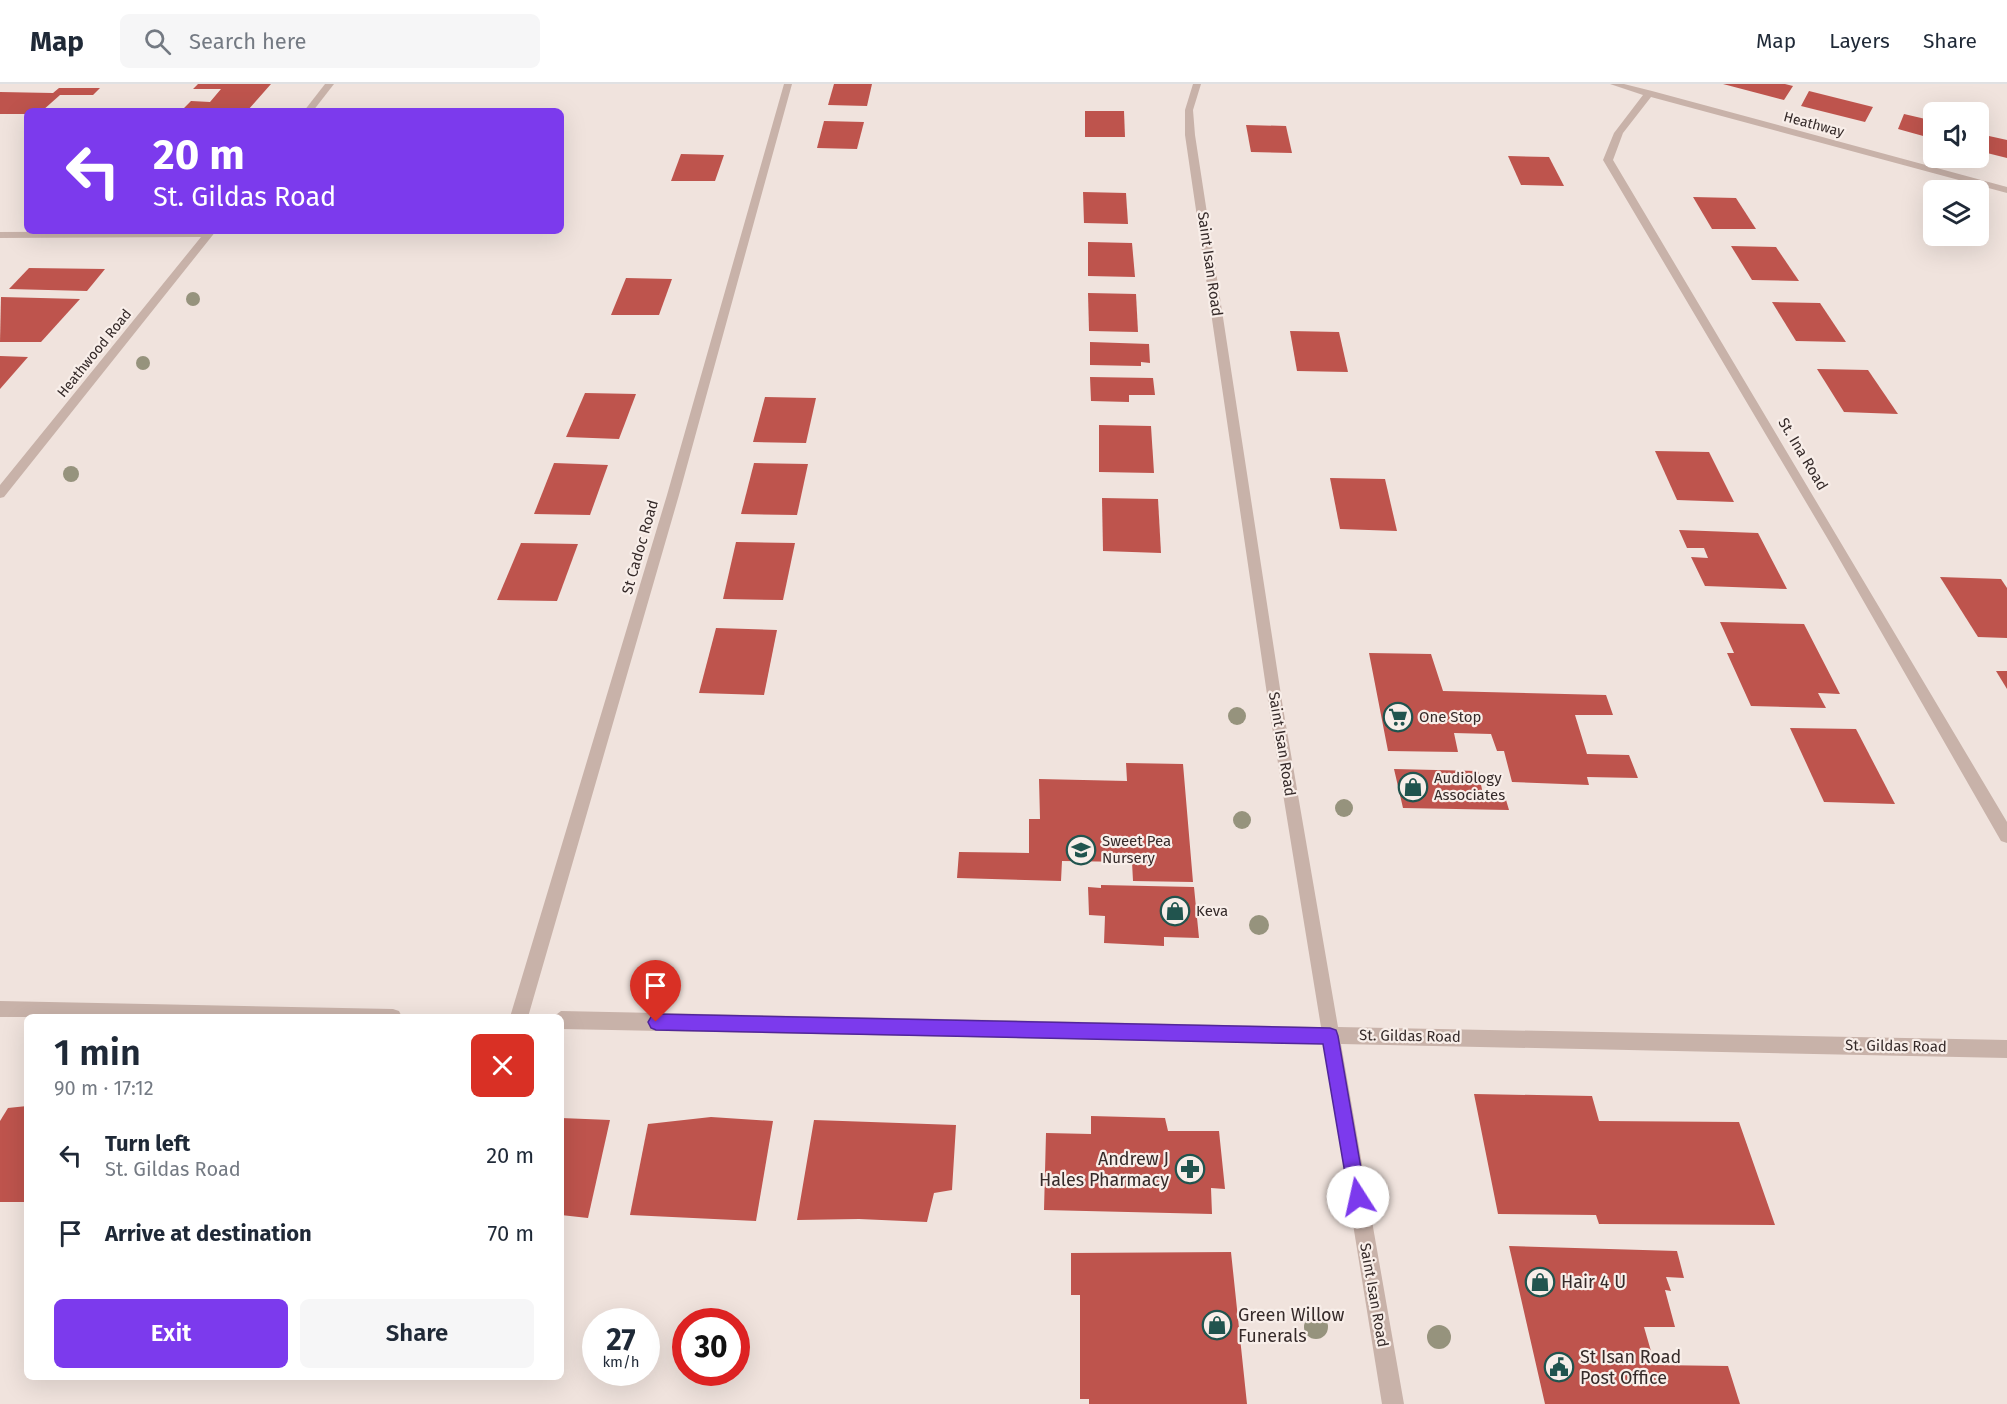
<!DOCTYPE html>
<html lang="en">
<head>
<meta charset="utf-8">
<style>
	:root { --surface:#fff; --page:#f6f6f7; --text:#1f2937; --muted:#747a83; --line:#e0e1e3; --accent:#7c3aed }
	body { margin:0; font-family:"Fira Sans",sans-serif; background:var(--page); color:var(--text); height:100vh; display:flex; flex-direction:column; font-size:22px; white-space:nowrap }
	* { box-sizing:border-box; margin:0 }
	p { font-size:20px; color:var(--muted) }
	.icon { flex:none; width:33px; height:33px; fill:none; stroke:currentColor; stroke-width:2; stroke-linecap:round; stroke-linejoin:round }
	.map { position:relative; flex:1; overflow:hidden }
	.panel { position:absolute; left:24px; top:930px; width:540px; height:366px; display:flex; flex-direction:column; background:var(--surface); border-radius:9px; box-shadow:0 6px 24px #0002 }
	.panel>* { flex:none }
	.hud { position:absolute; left:24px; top:24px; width:540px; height:126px; border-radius:9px; box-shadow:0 6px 24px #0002; background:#7c3aed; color:#fff; overflow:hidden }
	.fabs { position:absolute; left:1923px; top:18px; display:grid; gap:12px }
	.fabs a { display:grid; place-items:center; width:66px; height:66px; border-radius:9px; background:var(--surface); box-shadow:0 6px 24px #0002; font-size:30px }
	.speed { position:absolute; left:582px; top:1224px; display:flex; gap:12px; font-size:30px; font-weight:700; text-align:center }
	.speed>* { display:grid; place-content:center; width:78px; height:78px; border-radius:50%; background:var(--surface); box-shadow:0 6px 24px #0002; line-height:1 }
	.speed small { font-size:15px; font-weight:400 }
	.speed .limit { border:9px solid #d22; background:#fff; color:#111 }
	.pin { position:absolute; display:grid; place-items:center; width:51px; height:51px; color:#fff; margin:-62px -26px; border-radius:50% 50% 50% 0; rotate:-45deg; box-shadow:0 0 6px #0007 }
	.pin .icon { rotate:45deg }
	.me { position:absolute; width:66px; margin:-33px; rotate:350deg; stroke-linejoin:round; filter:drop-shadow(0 0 4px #0008) }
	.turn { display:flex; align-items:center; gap:21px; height:126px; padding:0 30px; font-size:27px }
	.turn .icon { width:78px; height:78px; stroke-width:2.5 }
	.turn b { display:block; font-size:42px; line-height:51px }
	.round { display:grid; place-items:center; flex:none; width:63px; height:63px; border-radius:9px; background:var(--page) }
	.summary { display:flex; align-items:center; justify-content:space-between; height:102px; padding:0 30px }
	h1 { font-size:36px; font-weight:600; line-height:45px }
	.button { display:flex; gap:12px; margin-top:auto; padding:12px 30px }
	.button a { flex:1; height:69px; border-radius:9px; background:var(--accent); color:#fff; font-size:24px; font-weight:600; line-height:69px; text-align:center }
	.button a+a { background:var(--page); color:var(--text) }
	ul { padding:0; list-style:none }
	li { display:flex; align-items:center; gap:18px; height:78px; padding:0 30px }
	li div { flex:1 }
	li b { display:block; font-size:22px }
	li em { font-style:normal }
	header { display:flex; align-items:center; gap:36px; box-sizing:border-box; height:84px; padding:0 30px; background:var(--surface); border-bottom:2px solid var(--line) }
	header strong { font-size:28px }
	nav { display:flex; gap:33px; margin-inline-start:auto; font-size:21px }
	.search { width:420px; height:54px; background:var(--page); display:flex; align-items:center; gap:15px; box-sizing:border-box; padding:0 21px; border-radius:9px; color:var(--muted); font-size:22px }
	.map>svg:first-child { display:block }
	.building { fill:#be544d }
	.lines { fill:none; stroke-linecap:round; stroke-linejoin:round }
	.minor { fill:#c8b2a9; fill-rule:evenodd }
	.tree { fill:#96937d }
	.route { fill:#7c3aed; stroke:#51269a; stroke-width:1.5 }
	.labels { text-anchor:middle; stroke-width:4.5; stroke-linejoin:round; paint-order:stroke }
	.far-street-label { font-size:14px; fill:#352a29; stroke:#f8eee9 }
	.street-label { font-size:15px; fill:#352a29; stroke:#f8eee9 }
	.poi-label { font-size:15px; fill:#352a29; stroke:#f8eee9; text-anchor:start }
	.near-poi-label { font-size:18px; fill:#352a29; stroke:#f8eee9; text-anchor:start }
</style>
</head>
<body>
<header>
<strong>Map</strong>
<div class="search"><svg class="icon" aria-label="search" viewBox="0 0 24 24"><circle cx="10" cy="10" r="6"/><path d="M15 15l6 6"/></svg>Search here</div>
<nav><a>Map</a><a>Layers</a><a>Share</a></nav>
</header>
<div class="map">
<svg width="2007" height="1320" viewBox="0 0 2007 1320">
	<rect width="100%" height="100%" fill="#f0e3dd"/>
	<g class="building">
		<path d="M198,0H271L248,26L159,27L162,24H184L191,17L210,18L221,5H193Z"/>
		<path d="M834,0H872L867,22L828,21Z"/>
		<path d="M1723,0H1785L1793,2L1784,16Z"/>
		<path d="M59,4H100L93,11H60L42,27H27V30H0V8L53,9Z"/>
		<path d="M1809,7L1873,23L1865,38L1801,22Z"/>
		<path d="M1085,27H1124L1125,53H1085Z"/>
		<path d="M1904,30L1934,37V55L1898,45Z"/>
		<path d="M824,37L864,38L857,65L817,64Z"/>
		<path d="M1246,41L1286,42L1292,69L1251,68Z"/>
		<path d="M1989,52L2007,56V74L1983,68Z"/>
		<path d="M681,70L724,71L715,97H671Z"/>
		<path d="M1508,72L1549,73L1564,102L1521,101Z"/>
		<path d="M1083,108L1126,109L1128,140L1084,139Z"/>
		<path d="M1693,113L1736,114L1756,145H1712Z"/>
		<path d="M1088,158L1132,159L1135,193L1088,192Z"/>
		<path d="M1731,162L1776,163L1799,197L1752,196Z"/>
		<path d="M29,184L105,185L87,207L9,205Z"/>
		<path d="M626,194L672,195L659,231H611Z"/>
		<path d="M1088,209L1136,210L1138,248L1089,247Z"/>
		<path d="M1,213L80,215L41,258H0Z"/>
		<path d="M1772,218L1820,219L1846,258L1796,257Z"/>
		<path d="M1290,247L1339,248L1348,288L1297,287Z"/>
		<path d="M1090,258L1149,260L1150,279L1141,278V282L1090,281Z"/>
		<path d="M0,272L28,273L0,305Z"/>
		<path d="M1817,285L1868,286L1898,330L1844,328Z"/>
		<path d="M1090,293L1153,294L1155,311H1129V318L1091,317Z"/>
		<path d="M585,309L636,310L619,355L566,353Z"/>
		<path d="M765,313L816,314L806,359L753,358Z"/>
		<path d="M1099,341L1151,342L1154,389L1099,388Z"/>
		<path d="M1655,367L1709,368L1734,418L1677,416Z"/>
		<path d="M554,379L608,381L590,431L534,430Z"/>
		<path d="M754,379L808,380L797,431L741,430Z"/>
		<path d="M1330,394L1385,395L1397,447L1340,445Z"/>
		<path d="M1102,414L1158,415L1161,469L1103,467Z"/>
		<path d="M1679,446L1758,449L1787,505L1705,502L1691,473L1708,474L1704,464H1687Z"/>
		<path d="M736,458L795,459L783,516L723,515Z"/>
		<path d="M521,459L578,460L557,517L497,516Z"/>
		<path d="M1940,493L2001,495L2007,504V554L1978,553Z"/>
		<path d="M1720,538L1804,540L1840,610L1818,609L1826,624L1751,622L1727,569H1734Z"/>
		<path d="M716,544L777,546L764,611L699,609Z"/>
		<path d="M1369,569L1431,570L1443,607L1606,611L1613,631H1575L1587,670L1629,671L1638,694L1587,693L1589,701L1512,698L1504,667H1497L1491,650L1454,649L1458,668L1388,667Z"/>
		<path d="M1996,587H2007V605Z"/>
		<path d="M1790,644L1856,645L1895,720L1824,718Z"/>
		<path d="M1126,679L1183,680L1193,798L1133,797L1132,778L1062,777L1061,797L957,794L959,768L1029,769V735H1040L1039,695L1127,697Z"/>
		<path d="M1394,685L1478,687L1483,710L1504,709L1509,726L1403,724Z"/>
		<path d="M1101,801L1194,803L1199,854L1164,853V862L1104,859L1105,832L1089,831L1088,803L1101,804Z"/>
		<path d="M1474,1010L1592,1012L1599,1037L1739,1038L1775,1141L1599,1140L1596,1131L1498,1130Z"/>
		<path d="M27,1022V1118H0V1037L8,1024Z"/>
		<path d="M1091,1032L1165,1034L1168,1047H1219L1225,1105L1211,1104L1212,1130L1044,1126L1046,1049L1091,1050Z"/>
		<path d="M711,1033L773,1037L756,1137L630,1131L648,1040Z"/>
		<path d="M561,1034L610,1036L588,1134L561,1131Z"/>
		<path d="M814,1036L956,1041L952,1106L934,1109L927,1138L859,1135L797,1136Z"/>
		<path d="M1509,1162L1677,1167L1684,1194L1666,1193L1671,1207L1665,1206L1675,1243H1644L1655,1281L1728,1282L1740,1320H1545Z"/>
		<path d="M1231,1168L1247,1320H1089V1315H1080V1211H1071V1169Z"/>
	</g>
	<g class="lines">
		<g class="minor">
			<path d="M325,0H334L313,27H304Z"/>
			<path d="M784,0H792L679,411L528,933H510L667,411Z"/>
			<path d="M1193,0H1201L1193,26L1195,51L1283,624L1338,943L2007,956V974L1341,960L1404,1320H1382L1324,960L561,945V933H553L561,927L1321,943L1269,624L1185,51V26Z"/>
			<path d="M1610,0H1624L1652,7L2007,103V109L1651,13L1623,49L1613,76L2007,738V759L2001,757L1829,457L1603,76L1614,49L1643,11Z"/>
			<path d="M216,147L4,413L0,414V401L201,153L0,154V148Z"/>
			<path d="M0,917L393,925L399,927L402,933H0Z"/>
		</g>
	</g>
	<g class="tree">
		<circle cx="193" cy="215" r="7"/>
		<circle cx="143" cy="279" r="7"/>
		<circle cx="71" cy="390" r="8"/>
		<circle cx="1237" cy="632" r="9"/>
		<circle cx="1344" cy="724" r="9"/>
		<circle cx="1242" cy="736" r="9"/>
		<circle cx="1259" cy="841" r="10"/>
		<circle cx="1316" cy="1243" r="12"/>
		<circle cx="1439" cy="1253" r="12"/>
	</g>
	<path class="route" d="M656,930L1330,944L1336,946L1338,952L1366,1113L1364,1119L1358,1122L1351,1119L1349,1113L1323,960L656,946L651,944L648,938L651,933Z"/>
	<defs>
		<g id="supermarket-ring" transform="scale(1.5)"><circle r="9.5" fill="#f8eee9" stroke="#21544e" stroke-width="1.5"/><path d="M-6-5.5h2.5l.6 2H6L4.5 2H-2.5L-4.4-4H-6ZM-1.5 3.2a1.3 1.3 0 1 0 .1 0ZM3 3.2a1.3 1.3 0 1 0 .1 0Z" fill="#21544e"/></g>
		<g id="shop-ring" transform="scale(1.5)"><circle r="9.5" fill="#f8eee9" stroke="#21544e" stroke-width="1.5"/><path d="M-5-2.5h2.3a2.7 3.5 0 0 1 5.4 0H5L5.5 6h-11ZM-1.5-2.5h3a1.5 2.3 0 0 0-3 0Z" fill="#21544e"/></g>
		<g id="school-ring" transform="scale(1.5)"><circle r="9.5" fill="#f8eee9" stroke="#21544e" stroke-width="1.5"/><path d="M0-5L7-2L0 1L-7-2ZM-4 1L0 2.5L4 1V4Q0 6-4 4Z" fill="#21544e"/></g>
		<g id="pharmacy-ring" transform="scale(1.5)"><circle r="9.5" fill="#f8eee9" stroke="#21544e" stroke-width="1.5"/><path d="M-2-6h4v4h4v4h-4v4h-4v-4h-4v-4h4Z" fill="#21544e"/></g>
		<g id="civic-ring" transform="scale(1.5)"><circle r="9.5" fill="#f8eee9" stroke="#21544e" stroke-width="1.5"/><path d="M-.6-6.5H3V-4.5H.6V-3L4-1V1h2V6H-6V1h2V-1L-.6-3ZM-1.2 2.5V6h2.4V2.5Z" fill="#21544e"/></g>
	</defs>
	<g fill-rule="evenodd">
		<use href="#supermarket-ring" x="1398" y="633"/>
		<use href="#shop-ring" x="1413" y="703"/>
		<use href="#school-ring" x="1081" y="766"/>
		<use href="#shop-ring" x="1175" y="827"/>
		<use href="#pharmacy-ring" x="1190" y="1085"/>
		<use href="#shop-ring" x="1540" y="1198"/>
		<use href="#shop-ring" x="1217" y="1241"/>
		<use href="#civic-ring" x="1559" y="1283"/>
	</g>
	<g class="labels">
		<g class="far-street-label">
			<text transform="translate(1814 40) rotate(15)" y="5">Heathway</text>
			<text transform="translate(94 269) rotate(-51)" y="5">Heathwood Road</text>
		</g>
		<g class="street-label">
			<text transform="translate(1210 180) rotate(82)" y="5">Saint Isan Road</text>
			<text transform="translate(1803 370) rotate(59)" y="5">St. Ina Road</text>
			<text transform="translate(640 463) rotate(-74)" y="5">St Cadoc Road</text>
			<text transform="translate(1282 660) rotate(81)" y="5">Saint Isan Road</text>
			<text transform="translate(1410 952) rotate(1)" y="5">St. Gildas Road</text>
			<text transform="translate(1896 962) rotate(1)" y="5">St. Gildas Road</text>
			<text transform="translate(1374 1211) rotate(80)" y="5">Saint Isan Road</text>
		</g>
		<g class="poi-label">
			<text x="1419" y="638">One Stop</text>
			<text x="1434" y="699">Audiology<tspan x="1434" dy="17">Associates</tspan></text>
			<text x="1102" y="762">Sweet Pea<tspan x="1102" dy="17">Nursery</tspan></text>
			<text x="1196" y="832">Keva</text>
		</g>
		<g class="near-poi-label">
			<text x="1169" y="1081" text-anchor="end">Andrew J<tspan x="1169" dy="21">Hales Pharmacy</tspan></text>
			<text x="1561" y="1204">Hair 4 U</text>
			<text x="1238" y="1237">Green Willow<tspan x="1238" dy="21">Funerals</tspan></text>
			<text x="1580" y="1279">St Isan Road<tspan x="1580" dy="21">Post Office</tspan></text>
		</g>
	</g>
</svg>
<div class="fabs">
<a><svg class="icon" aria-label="sound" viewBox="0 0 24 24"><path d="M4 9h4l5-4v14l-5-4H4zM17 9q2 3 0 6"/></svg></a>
<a><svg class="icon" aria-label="layers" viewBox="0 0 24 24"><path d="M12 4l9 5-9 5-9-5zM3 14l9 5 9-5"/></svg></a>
</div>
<div class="speed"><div>27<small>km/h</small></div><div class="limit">30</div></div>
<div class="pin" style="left:656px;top:938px;background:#d93025"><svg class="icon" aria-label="arrive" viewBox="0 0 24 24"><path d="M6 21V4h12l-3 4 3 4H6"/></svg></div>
<svg class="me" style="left:1358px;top:1113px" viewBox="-20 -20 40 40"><circle r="19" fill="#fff"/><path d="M0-13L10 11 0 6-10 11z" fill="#7c3aed"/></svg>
<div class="hud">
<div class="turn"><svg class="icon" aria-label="left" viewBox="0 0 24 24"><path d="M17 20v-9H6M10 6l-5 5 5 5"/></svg><div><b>20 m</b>St. Gildas Road</div></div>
</div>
<section class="panel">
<div class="summary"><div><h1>1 min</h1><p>90 m · 17:12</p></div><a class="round" style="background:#d93025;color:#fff"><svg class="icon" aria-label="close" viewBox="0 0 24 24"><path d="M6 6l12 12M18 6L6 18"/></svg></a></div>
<ul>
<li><svg class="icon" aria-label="left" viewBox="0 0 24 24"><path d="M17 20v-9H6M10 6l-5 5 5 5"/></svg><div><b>Turn left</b><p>St. Gildas Road</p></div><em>20 m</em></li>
<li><svg class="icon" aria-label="arrive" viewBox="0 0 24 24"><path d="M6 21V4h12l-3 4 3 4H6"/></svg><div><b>Arrive at destination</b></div><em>70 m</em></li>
</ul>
<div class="button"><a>Exit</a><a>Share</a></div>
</section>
</div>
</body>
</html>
